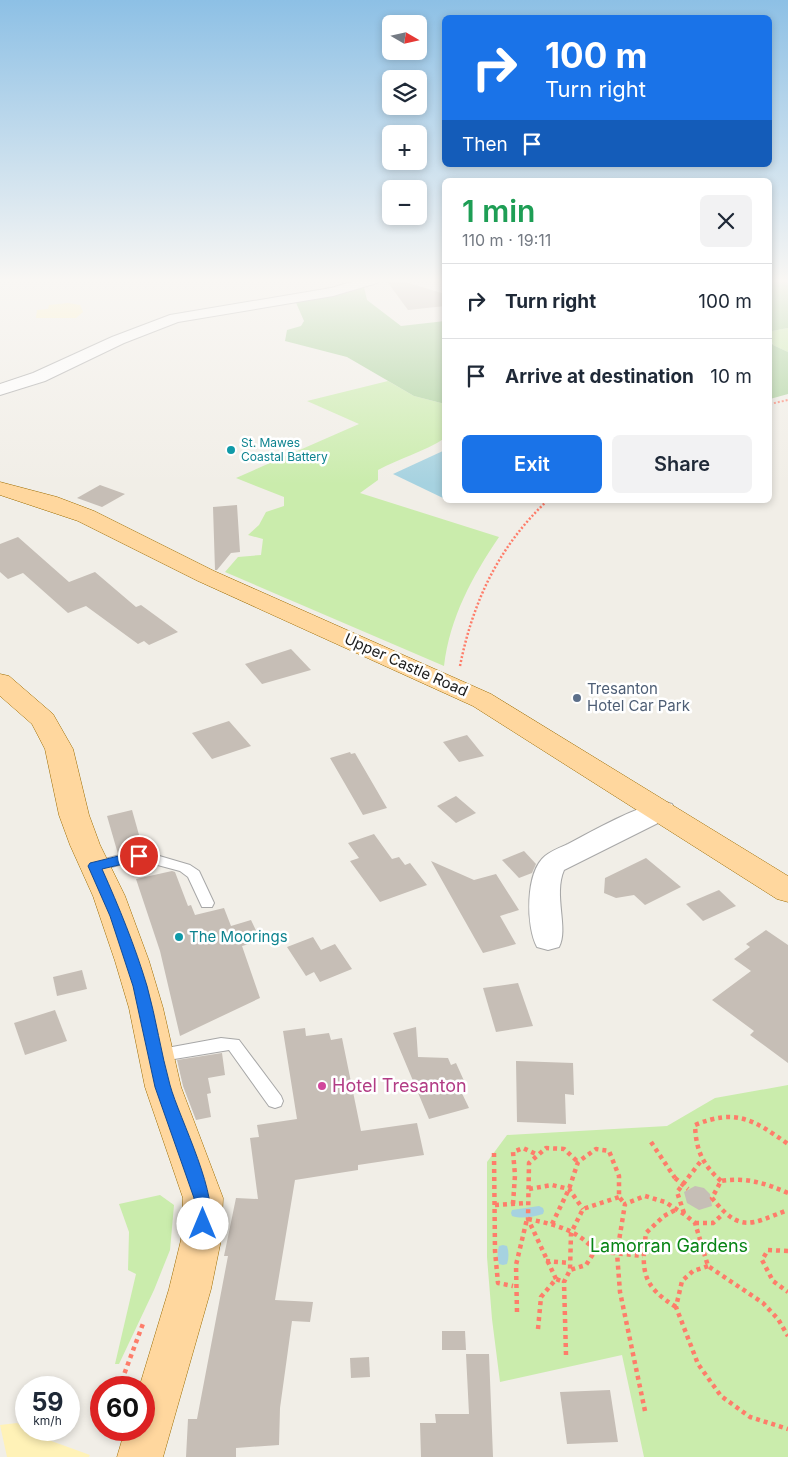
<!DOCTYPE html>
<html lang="en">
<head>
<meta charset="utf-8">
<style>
	:root { --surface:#fff; --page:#f2f2f3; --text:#1f2937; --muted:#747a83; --line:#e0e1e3; --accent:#1a73e8 }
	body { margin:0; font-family:Inter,sans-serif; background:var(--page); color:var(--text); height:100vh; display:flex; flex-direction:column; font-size:19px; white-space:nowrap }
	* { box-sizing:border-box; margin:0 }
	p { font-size:16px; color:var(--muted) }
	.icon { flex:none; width:28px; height:28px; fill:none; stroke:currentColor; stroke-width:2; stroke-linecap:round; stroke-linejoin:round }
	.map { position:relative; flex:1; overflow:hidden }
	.drawer { position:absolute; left:442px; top:178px; width:330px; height:325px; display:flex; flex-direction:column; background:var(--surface); border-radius:8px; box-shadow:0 2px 8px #0003 }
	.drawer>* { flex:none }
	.top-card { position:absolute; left:442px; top:15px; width:330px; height:152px; border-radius:8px; box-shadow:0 2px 8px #0003; background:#1a73e8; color:#fff; overflow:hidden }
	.needle { width:32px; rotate:99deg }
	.tools { position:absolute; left:382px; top:15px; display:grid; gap:10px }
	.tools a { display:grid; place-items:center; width:45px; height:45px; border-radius:8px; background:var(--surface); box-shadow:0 2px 8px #0003; font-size:25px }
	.speed { position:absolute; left:15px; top:1376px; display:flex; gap:10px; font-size:25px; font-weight:700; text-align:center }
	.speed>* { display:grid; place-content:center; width:65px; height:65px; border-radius:50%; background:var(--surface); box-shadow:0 2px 8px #0003; line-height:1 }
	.speed small { font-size:12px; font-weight:400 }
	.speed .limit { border:8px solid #d22; background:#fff; color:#111 }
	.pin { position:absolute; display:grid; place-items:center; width:42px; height:42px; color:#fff; margin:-21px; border:2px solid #fff; border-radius:50%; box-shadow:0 1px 5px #0007 }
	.me { position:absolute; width:55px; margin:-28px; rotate:0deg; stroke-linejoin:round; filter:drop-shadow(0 0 4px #0008) }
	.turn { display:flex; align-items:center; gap:18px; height:105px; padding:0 20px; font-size:22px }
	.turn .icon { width:65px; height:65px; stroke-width:2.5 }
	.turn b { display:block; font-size:35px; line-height:42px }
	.then { display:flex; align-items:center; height:48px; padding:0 20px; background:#0003; gap:10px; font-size:19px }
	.round { display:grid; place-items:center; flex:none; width:52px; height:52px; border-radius:8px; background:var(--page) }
	.overview { display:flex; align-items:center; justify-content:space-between; height:85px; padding:0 20px }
	h1 { font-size:30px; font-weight:600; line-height:38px; color:#1e9e55 }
	.action { display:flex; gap:10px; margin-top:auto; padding:10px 20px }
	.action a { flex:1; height:58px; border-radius:8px; background:var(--accent); color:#fff; font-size:20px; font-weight:600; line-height:58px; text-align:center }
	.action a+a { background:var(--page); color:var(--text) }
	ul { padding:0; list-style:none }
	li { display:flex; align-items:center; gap:15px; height:75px; padding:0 20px; border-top:1px solid var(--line) }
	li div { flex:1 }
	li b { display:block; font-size:19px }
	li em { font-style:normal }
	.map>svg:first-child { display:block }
	.grass { fill:#caecac }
	.forest { fill:#a9d29a }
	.sand { fill:#fff2b7 }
	.water { fill:#a6d2e0 }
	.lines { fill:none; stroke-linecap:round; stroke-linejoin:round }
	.stream { fill:#a6d2e0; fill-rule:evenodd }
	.building { fill:#c6beb6 }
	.service-casing { stroke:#a7a7a7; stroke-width:2 }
	.minor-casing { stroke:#a7a7a7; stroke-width:2 }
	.primary-casing { stroke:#9d6c00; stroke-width:1 }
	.path-far2 { stroke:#fe7d6a; stroke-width:2; stroke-dasharray:2 2; stroke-linecap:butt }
	.path-far1 { stroke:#fe7d6a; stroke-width:2.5; stroke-dasharray:2 2; stroke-linecap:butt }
	.path { stroke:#fe7d6a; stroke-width:4.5; stroke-dasharray:4 4; stroke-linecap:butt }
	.service { fill:#fff; fill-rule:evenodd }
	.minor { fill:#fff; fill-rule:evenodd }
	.primary { fill:#ffd79e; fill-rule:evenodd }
	.path-bridge { stroke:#fe7d6a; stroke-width:4.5; stroke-dasharray:4 4; stroke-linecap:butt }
	.route { fill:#1a73e8; stroke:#114b97 }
	.culture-dot { fill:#0f9aa8; stroke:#fff; stroke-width:2 }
	.service-dot { fill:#5c6f8a; stroke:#fff; stroke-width:2 }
	.hotel-dot { fill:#d1479c; stroke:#fff; stroke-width:2 }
	.labels { text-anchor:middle; stroke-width:5; stroke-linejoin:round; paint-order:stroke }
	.far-culture-label { font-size:12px; fill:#0d838f; stroke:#fff; text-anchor:start }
	.street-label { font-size:15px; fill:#202020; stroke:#fff }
	.service-label { font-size:15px; fill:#4e5e75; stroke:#fff; text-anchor:start }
	.culture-label { font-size:15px; fill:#0d838f; stroke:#fff; text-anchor:start }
	.near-hotel-label { font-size:18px; fill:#b23c85; stroke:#fff; text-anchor:start }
	.near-park-label { font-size:18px; fill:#088515; stroke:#fff }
</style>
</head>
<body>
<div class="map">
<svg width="788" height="1457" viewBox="0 0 788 1457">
	<rect width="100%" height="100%" fill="#f1eee7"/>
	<g class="grass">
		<path d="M788,328V352L773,345L770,336L772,331Z"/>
		<path d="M388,381L414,396L445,404V438C424,452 400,458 378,470V480L360,493L499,537C472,577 450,617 444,666L225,572L238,557L261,555L263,539L248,535L259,525L266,512L284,506V497L236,478L359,424L307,401Z"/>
		<path d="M788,1085V1457H644L622,1355L500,1382L492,1319L487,1257V1162L507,1135L667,1126L715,1098Z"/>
		<path d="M160,1195L174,1205L170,1250L154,1290L119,1364H115L136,1274L128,1270L129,1232L119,1204Z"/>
	</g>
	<g class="forest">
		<path d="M770,280H788V328L772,331L770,336Z"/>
		<path d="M363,283L367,300L401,326L445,321V404L414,396L347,357L285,341L287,330L301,326L304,321L294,298Z"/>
		<path d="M770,340L773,345L788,352V394L770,399Z"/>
	</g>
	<g class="sand">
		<path d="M68,303L80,305L83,312L76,318H36L37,310L48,309L49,305Z"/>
		<path d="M17,1423L26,1430L43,1438L90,1455L89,1457H7L0,1425Z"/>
	</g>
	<path class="water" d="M445,450V499L393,474Z"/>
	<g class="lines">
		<g class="stream">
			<path d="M539,1206L543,1208L544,1211L543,1214C534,1217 521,1219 512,1216L511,1213L512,1210Z"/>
			<path d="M503,1245L507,1246C509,1252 509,1258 507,1264L503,1265L499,1264C497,1258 497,1252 499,1246Z"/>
		</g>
	</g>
	<g class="building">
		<path d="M386,280H399L445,294V306L408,310Z"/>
		<path d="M100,485L125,494L102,507L77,498Z"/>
		<path d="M237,505L240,552L231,553L217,570H215L213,507Z"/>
		<path d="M18,537L69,582L95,572L136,607L141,605L178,632L149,645L144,641L138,644L86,606L68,613L23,573L8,579L0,572V544Z"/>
		<path d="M291,649L311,670L262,684L245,664Z"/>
		<path d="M229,721L251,746L212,759L192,733Z"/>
		<path d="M467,735L484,756L459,762L443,742Z"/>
		<path d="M350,752L351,754L355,753L387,808L363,815L330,758Z"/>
		<path d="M456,796L476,813L456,823L437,806Z"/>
		<path d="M132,810L143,849L118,854L107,816Z"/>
		<path d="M374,834L392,859L399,857L405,865L410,863L427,885L380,902L350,861L359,858L348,843Z"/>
		<path d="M524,851L536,864L532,873L519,878L502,860Z"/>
		<path d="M646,858L681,887L645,905L634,895L616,898L604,893L605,878Z"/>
		<path d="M431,861L474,880L496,874L519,910L500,916L516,944L483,953Z"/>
		<path d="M172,871L175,872L188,906L191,905L195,915L224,908L231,926L251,920L261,941L242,946L260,998L180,1036L160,951L136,879Z"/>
		<path d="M719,890L736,906L703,921L686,904Z"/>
		<path d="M766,930L788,945V1063L750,1035L754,1031L712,1000L751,971L734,959L750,947L746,944Z"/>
		<path d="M313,937L321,950L335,944L352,969L320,982L314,972L306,976L287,947Z"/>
		<path d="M82,970L87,989L57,996L53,977Z"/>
		<path d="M518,983L533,1026L496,1032L483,988Z"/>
		<path d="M55,1010L67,1041L25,1055L14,1023Z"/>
		<path d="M416,1027L418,1057L448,1058L451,1065L456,1063L465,1083L458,1085L469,1108L429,1119L393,1033Z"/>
		<path d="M305,1028L306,1036L329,1033L331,1040L342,1038L361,1131L417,1123L424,1155L358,1165V1170L295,1180L275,1300L313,1302L310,1322L292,1321L280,1408L279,1445L236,1448V1457H186L188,1419H197L228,1256H224L236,1198L258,1199L250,1138L259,1137L257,1125L297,1119L283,1031Z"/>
		<path d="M222,1053L225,1075L208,1078L211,1093L207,1094L211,1117L196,1120L183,1086L177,1060Z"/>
		<path d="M516,1061L573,1063L574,1095L565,1094L566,1124L517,1122Z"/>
		<path d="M695,1186L704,1188L710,1194L712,1206L699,1210L687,1203L684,1192Z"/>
		<path d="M442,1331H465L466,1350H442Z"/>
		<path d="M466,1354H489L493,1457H421L420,1423H436L435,1414H469Z"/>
		<path d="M369,1357L370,1377L351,1378L350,1358Z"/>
		<path d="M610,1390L618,1442L567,1444L560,1392Z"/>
	</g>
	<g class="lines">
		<g class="service-casing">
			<g id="service">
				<path d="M139,850L190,865L199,871L214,903L212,907H202L188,877L180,871L139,860L95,871L90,869L88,866L90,863Z"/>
				<path d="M221,1038L239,1040L281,1096L283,1101L281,1106L275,1108L269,1106L229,1050L156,1062L150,1061L148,1056L150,1051L156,1050Z"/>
			</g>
		</g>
		<g class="minor-casing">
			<g id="minor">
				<path d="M358,280H379L377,283L333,296L178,322L124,343L45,381L0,395V384L33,373L112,337L170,315L331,288Z"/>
				<path d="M662,801L672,804L675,810L672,816L564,870C553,895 569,929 559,947L548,950L537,947C526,927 525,872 545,856C551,851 561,847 568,844C598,828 630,810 662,801Z"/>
			</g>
		</g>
		<g class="primary-casing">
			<g id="primary">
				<path d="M0,482L57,497L94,511L214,571L491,694L788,876V902L777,899L473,706L198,581L78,521L0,495Z"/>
				<path d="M0,674L9,676L53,714L73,749L89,815L100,845L125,896L149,961L163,1008L181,1087L223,1198L221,1240L211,1289L163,1457H117L125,1430H144V1388H139L169,1289L181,1240L183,1198L145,1087L129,1008L115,961L93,896L70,845L59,815L45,749L32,724L0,696Z"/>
			</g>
		</g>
		<path class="path-far2" d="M770,404L788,400"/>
		<path class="path-far1" d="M460,666C473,601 499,546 548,500"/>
		<g class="path">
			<path d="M651,1142L675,1178"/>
			<path d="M494,1153L495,1251L498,1283L513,1286"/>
			<path d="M721,1181C702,1164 696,1150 695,1125C736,1108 754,1120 788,1144"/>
			<path d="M529,1189L552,1185L569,1189L583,1209"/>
			<path d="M788,1193C765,1183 746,1177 721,1181L712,1198C741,1234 750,1224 788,1210"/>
			<path d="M513,1204L515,1175L513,1152L523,1148L538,1155"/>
			<path d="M495,1205L527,1203"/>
			<path d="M684,1213L677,1192L701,1161"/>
			<path d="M528,1219C553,1224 579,1230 595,1251L586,1265L570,1270"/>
			<path d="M695,1223H713L723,1214"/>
			<path d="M552,1224L569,1189L578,1162L596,1149L609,1151L619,1176V1197L625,1204"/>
			<path d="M595,1251L643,1256"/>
			<path d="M788,1251L768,1250L762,1260L773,1281L788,1292"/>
			<path d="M546,1261L570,1263"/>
			<path d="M708,1266L693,1271L682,1281L676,1307L698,1364L721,1396L750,1417L788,1429"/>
			<path d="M556,1279L528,1219L529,1163L546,1148L564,1149L578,1162"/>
			<path d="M676,1307C642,1286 641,1271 646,1233L664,1216L677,1209"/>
			<path d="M517,1312L516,1265L527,1219"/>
			<path d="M538,1329L541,1297L556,1279L564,1282"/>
			<path d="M566,1355L564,1282L570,1270L571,1233L583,1209L619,1197"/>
			<path d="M119,1388L144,1321"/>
			<path d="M645,1411L620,1292L617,1253L625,1204L645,1196L665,1202L684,1214L695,1223L708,1266L763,1303L778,1319L788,1336"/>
			<path d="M104,1432L105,1430"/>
		</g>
		<use href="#service" class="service"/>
		<use href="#minor" class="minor"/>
		<use href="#primary" class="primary"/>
		<path class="path-bridge" d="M675,1178L688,1189"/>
	</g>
	<linearGradient id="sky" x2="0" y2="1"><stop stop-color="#8dc0e5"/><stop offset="0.58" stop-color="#f9f7f4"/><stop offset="1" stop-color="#f9f7f4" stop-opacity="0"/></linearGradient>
	<rect width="788" height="484" fill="url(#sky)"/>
	<path class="route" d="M139,851L144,852L146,856L144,859L102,869C119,907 135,946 147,986C156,1018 161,1053 170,1085C179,1118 222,1200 208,1229L203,1232L197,1229L194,1224V1198L155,1087L133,986L110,916L88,866L90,863Z"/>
	<g class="culture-dot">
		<circle cx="231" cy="450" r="5"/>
		<circle cx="179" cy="937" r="5"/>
	</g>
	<circle class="service-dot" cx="577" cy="698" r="5"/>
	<circle class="hotel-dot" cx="322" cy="1086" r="5"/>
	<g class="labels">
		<g class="far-culture-label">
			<text x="241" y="447">St. Mawes<tspan x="241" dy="14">Coastal Battery</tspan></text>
		</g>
		<g class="street-label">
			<text transform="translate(406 665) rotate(24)" y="5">Upper Castle Road</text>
		</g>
		<g class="service-label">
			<text x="587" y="694">Tresanton<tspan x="587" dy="17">Hotel Car Park</tspan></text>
		</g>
		<g class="culture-label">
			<text x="189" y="942">The Moorings</text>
		</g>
		<g class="near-hotel-label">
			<text x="332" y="1092">Hotel Tresanton</text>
		</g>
		<g class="near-park-label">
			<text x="669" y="1252">Lamorran Gardens</text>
		</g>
	</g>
</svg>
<div class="tools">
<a><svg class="needle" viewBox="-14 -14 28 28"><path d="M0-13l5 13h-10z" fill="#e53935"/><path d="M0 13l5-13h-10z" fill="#747a83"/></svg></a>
<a><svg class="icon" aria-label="layers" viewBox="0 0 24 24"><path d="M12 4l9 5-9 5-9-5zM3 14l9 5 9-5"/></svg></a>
<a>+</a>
<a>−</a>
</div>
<div class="speed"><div>59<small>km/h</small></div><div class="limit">60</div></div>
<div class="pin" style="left:139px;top:856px;background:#d93025"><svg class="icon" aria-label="arrive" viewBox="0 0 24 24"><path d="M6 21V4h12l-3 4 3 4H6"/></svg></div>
<svg class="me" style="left:203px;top:1224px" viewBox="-20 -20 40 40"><circle r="19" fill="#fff"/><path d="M0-13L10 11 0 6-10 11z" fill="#1a73e8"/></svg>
<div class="top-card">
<div class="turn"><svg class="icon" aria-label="right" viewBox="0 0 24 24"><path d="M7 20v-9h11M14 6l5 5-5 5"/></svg><div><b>100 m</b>Turn right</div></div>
<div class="then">Then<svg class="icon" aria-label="arrive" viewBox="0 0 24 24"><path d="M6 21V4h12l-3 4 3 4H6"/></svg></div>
</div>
<section class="drawer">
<div class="overview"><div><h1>1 min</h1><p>110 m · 19:11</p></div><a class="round"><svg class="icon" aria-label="close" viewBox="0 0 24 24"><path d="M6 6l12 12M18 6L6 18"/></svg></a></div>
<ul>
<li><svg class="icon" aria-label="right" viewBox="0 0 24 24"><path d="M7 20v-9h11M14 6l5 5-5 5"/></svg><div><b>Turn right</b></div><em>100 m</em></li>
<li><svg class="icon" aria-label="arrive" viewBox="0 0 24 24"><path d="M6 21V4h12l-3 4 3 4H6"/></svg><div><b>Arrive at destination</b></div><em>10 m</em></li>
</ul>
<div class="action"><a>Exit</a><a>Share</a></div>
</section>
</div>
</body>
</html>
